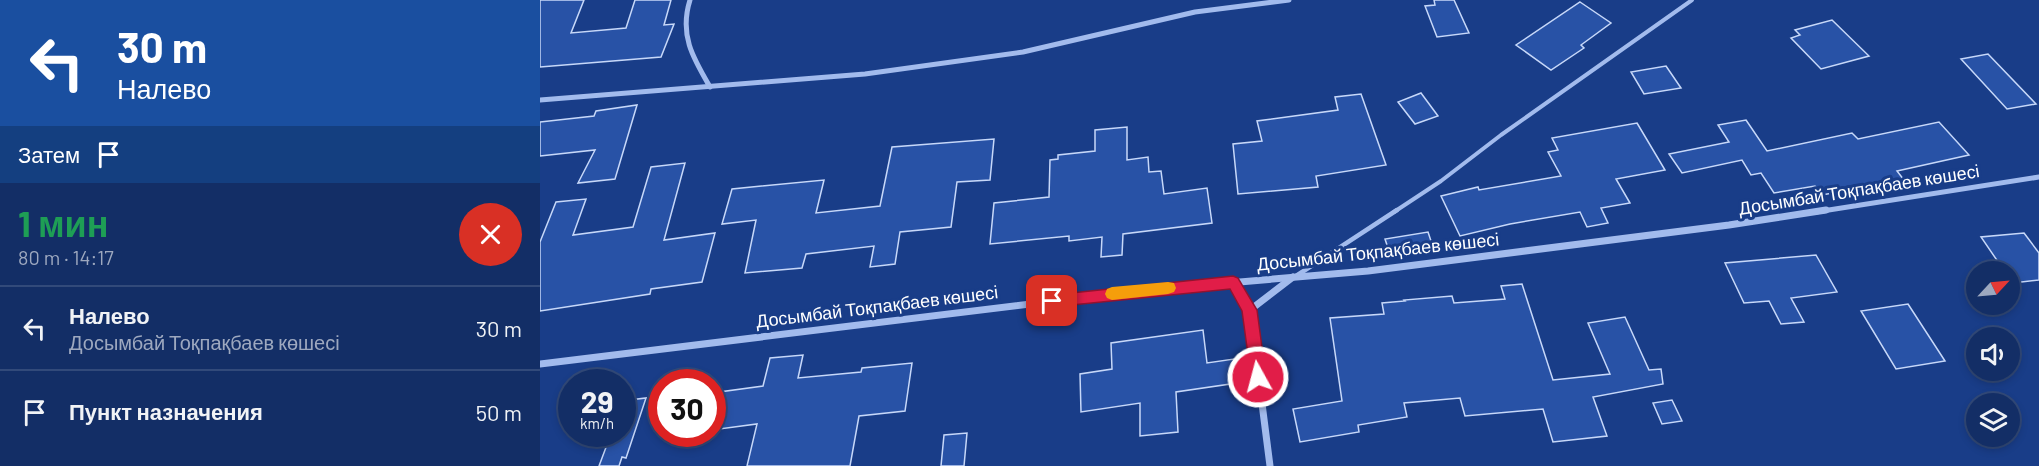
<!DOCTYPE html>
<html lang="ru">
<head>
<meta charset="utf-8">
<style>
	:root { --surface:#132e66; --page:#1c366c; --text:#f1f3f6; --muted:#9da8bf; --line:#324a7a }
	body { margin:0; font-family:Barlow,sans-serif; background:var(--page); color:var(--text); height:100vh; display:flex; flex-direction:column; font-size:22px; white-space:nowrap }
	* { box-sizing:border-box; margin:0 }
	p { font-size:20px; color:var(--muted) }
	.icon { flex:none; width:33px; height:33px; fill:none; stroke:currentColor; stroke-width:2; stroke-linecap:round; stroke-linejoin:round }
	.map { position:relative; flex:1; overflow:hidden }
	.sheet { display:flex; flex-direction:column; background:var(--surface); width:540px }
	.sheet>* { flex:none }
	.top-card { background:#1a4fa0; color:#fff; overflow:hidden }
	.needle { width:39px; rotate:64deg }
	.fabs { position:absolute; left:1426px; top:261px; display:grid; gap:12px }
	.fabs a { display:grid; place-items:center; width:54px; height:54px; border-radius:50%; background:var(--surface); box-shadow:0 3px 9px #0003,0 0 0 2px var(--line); font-size:30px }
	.speed { position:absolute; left:18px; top:369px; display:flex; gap:12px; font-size:30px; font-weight:700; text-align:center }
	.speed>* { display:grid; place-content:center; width:78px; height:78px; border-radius:50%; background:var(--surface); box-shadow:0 3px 9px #0003,0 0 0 2px var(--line); line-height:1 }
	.speed small { font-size:15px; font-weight:400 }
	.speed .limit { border:9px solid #d22; background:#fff; color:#111 }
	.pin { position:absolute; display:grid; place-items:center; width:51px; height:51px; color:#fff; margin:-26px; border-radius:12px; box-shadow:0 3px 9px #0006 }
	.me { position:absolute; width:66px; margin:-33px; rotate:353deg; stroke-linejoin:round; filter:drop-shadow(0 0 4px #0008) }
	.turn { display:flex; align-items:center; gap:21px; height:126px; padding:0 18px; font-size:27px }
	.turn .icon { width:78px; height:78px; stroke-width:2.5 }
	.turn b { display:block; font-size:42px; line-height:51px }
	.then { display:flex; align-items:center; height:57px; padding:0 18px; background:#0003; gap:12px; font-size:22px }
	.round { display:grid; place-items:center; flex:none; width:63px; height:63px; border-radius:32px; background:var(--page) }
	.summary { display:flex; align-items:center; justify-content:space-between; height:102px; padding:0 18px }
	h1 { font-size:36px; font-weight:700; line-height:45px; color:#1e9e55 }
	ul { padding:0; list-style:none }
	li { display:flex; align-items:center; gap:18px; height:84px; padding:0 18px; border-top:2px solid var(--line) }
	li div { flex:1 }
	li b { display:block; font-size:22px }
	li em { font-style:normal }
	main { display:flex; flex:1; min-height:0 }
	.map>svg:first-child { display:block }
	.building { fill:#2852a6; stroke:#c7d8f9; stroke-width:1.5 }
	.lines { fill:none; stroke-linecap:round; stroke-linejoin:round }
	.lane-far1 { stroke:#a2bbed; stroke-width:4 }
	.lane { stroke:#a2bbed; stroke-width:4.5 }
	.street-far1 { stroke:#a2bbed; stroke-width:5 }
	.street { stroke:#a2bbed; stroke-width:7 }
	.route { fill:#e11d48; stroke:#92132f; stroke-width:1.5 }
	.slow { fill:#f59e0b }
	.labels { text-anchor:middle; stroke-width:6; stroke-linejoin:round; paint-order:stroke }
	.street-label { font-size:18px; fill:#fff; stroke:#193d88 }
</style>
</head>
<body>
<main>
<section class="sheet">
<div class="top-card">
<div class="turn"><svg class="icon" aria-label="left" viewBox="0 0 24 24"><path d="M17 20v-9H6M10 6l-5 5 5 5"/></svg><div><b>30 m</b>Налево</div></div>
<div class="then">Затем<svg class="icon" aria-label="arrive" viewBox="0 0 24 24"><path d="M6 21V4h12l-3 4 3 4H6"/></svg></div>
</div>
<div class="summary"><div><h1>1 мин</h1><p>80 m · 14:17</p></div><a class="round" style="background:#d93025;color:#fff"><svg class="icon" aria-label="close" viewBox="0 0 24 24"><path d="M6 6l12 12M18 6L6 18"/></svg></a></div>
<ul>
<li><svg class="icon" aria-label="left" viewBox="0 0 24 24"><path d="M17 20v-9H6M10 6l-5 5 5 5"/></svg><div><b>Налево</b><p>Досымбай Тоқпақбаев көшесі</p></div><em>30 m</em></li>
<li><svg class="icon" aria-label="arrive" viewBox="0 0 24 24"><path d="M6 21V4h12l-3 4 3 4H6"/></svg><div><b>Пункт назначения</b></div><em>50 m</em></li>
</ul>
</section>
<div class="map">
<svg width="1499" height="466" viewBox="0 0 1499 466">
	<rect width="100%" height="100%" fill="#193d88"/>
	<g class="building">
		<path d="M0,0H44L31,33L86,28L95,0H131L124,25L134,24L121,57L0,67Z"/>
		<path d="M894,0H914L929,33L897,37L885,6L895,5Z"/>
		<path d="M1040,2L1071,23L1041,45L1044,48L1011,70L976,45Z"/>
		<path d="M1292,20L1329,56L1281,69L1251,38L1260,35L1255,30Z"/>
		<path d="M1448,54L1496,104L1467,109L1421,59Z"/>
		<path d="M1126,66L1141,88L1104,94L1091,72Z"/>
		<path d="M881,93L898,116L875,124L858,102Z"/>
		<path d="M821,94L846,165L776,176L778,187L698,194L693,144L722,141L717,121L798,110L795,97Z"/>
		<path d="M97,105L75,179L38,183L55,150L0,156V122L54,116L56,111Z"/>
		<path d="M1206,120L1227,151L1312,133L1318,139L1399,122L1429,155L1357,171L1364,180L1282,195L1275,186L1234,193L1221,173L1211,175L1202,160L1142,173L1129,154L1189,142L1178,125Z"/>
		<path d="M1097,123L1125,170L1076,179L1090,203L1061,208L1068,223L1047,227L1040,212L970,224L920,236L901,196L938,187L939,190L1021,176L1008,152L1018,150L1012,138Z"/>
		<path d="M587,127V160L608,157L609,172L621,171L624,194L667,188L672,223L583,234L582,255L561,257L562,237L529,241V236L450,244L454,203L509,197L510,160L518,159V155L555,151V130Z"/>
		<path d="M454,139L450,180L417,182L411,227L360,232L355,264L330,267L334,246L266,254L262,268L205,273L216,220L182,224L192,189L284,180L276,213L340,206L352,147Z"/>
		<path d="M145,163L124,240L175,233L162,282L111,289L110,294L0,311V242L16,202L46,199L33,235L93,227L111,167Z"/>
		<path d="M888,232L894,250L851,257L845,239Z"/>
		<path d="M1484,233L1499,253V280L1473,283L1470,279V272H1465L1441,237Z"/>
		<path d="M1276,255L1297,292L1251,298L1264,322L1241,324L1229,301L1204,303L1185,263Z"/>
		<path d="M982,284L1013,380L1070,374L1048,323L1085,317L1109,370L1121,369L1123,384L1053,397L1067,436L1013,442L1003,409L925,416L920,398L864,403L867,417L818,425L819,432L760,442L753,409L802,401L790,318L844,314L842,303L865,301L864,300L912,296L914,303L965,299L961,286Z"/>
		<path d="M1368,304L1405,361L1356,369L1321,311Z"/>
		<path d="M663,330L667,363L694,359L697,383L636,392L638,432L600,436V403L541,412L540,374L572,369L571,343Z"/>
		<path d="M263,355L258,378L321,372L322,368L372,363L365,411L319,416L310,466H207L217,424L172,430V393L223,386L230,358Z"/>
		<path d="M106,398L86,458L82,457L79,466H59L71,434H82V401Z"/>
		<path d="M1132,400L1142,421L1122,424L1113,403Z"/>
		<path d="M427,433L424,466H401L404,435Z"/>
	</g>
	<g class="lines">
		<path class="lane-far1" d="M854,212L901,181L961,135L1152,0"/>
		<path class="lane" d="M756,276L857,210"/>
		<g class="street-far1">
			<path d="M150,0C139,35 153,58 170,87"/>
			<path d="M0,100L325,74L483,52L655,12L749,0"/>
			<path d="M1276,212L1499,177"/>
		</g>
		<g class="street">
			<path d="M694,282L710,310"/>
			<path d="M0,364L605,290L828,271L1189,225L1286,210"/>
			<path d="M730,466L710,310L753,277"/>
		</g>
	</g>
	<path class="route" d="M693,276L698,278L717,310L726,377L724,382L718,384L713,382L711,377L702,311L690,289L512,307L507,306L505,301L507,297L512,295Z"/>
	<path class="slow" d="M628,282L634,283L636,288L634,292L628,294L572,300L567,298L565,294L567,289L572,287Z"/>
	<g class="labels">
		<g class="street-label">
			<text transform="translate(1319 190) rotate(-9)" y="6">Досымбай Тоқпақбаев көшесі</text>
			<text transform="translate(838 252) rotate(-6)" y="6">Досымбай Тоқпақбаев көшесі</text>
			<text transform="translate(337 307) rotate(-7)" y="6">Досымбай Тоқпақбаев көшесі</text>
		</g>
	</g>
</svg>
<div class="fabs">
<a><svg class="needle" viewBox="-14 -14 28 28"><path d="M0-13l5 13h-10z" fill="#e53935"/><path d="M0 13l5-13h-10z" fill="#9da8bf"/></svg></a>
<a><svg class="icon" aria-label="sound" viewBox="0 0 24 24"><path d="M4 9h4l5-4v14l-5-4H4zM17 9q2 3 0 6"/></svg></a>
<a><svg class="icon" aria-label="layers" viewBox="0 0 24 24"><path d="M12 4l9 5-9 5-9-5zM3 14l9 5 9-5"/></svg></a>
</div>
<div class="speed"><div>29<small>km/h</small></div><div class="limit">30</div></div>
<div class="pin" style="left:512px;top:301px;background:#d93025"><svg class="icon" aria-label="arrive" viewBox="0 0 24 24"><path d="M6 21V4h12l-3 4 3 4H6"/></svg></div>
<svg class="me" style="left:718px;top:377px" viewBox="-20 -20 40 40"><circle r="17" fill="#e11d48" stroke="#fff" stroke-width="3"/><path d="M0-11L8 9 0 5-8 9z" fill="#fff"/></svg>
</div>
</main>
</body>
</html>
